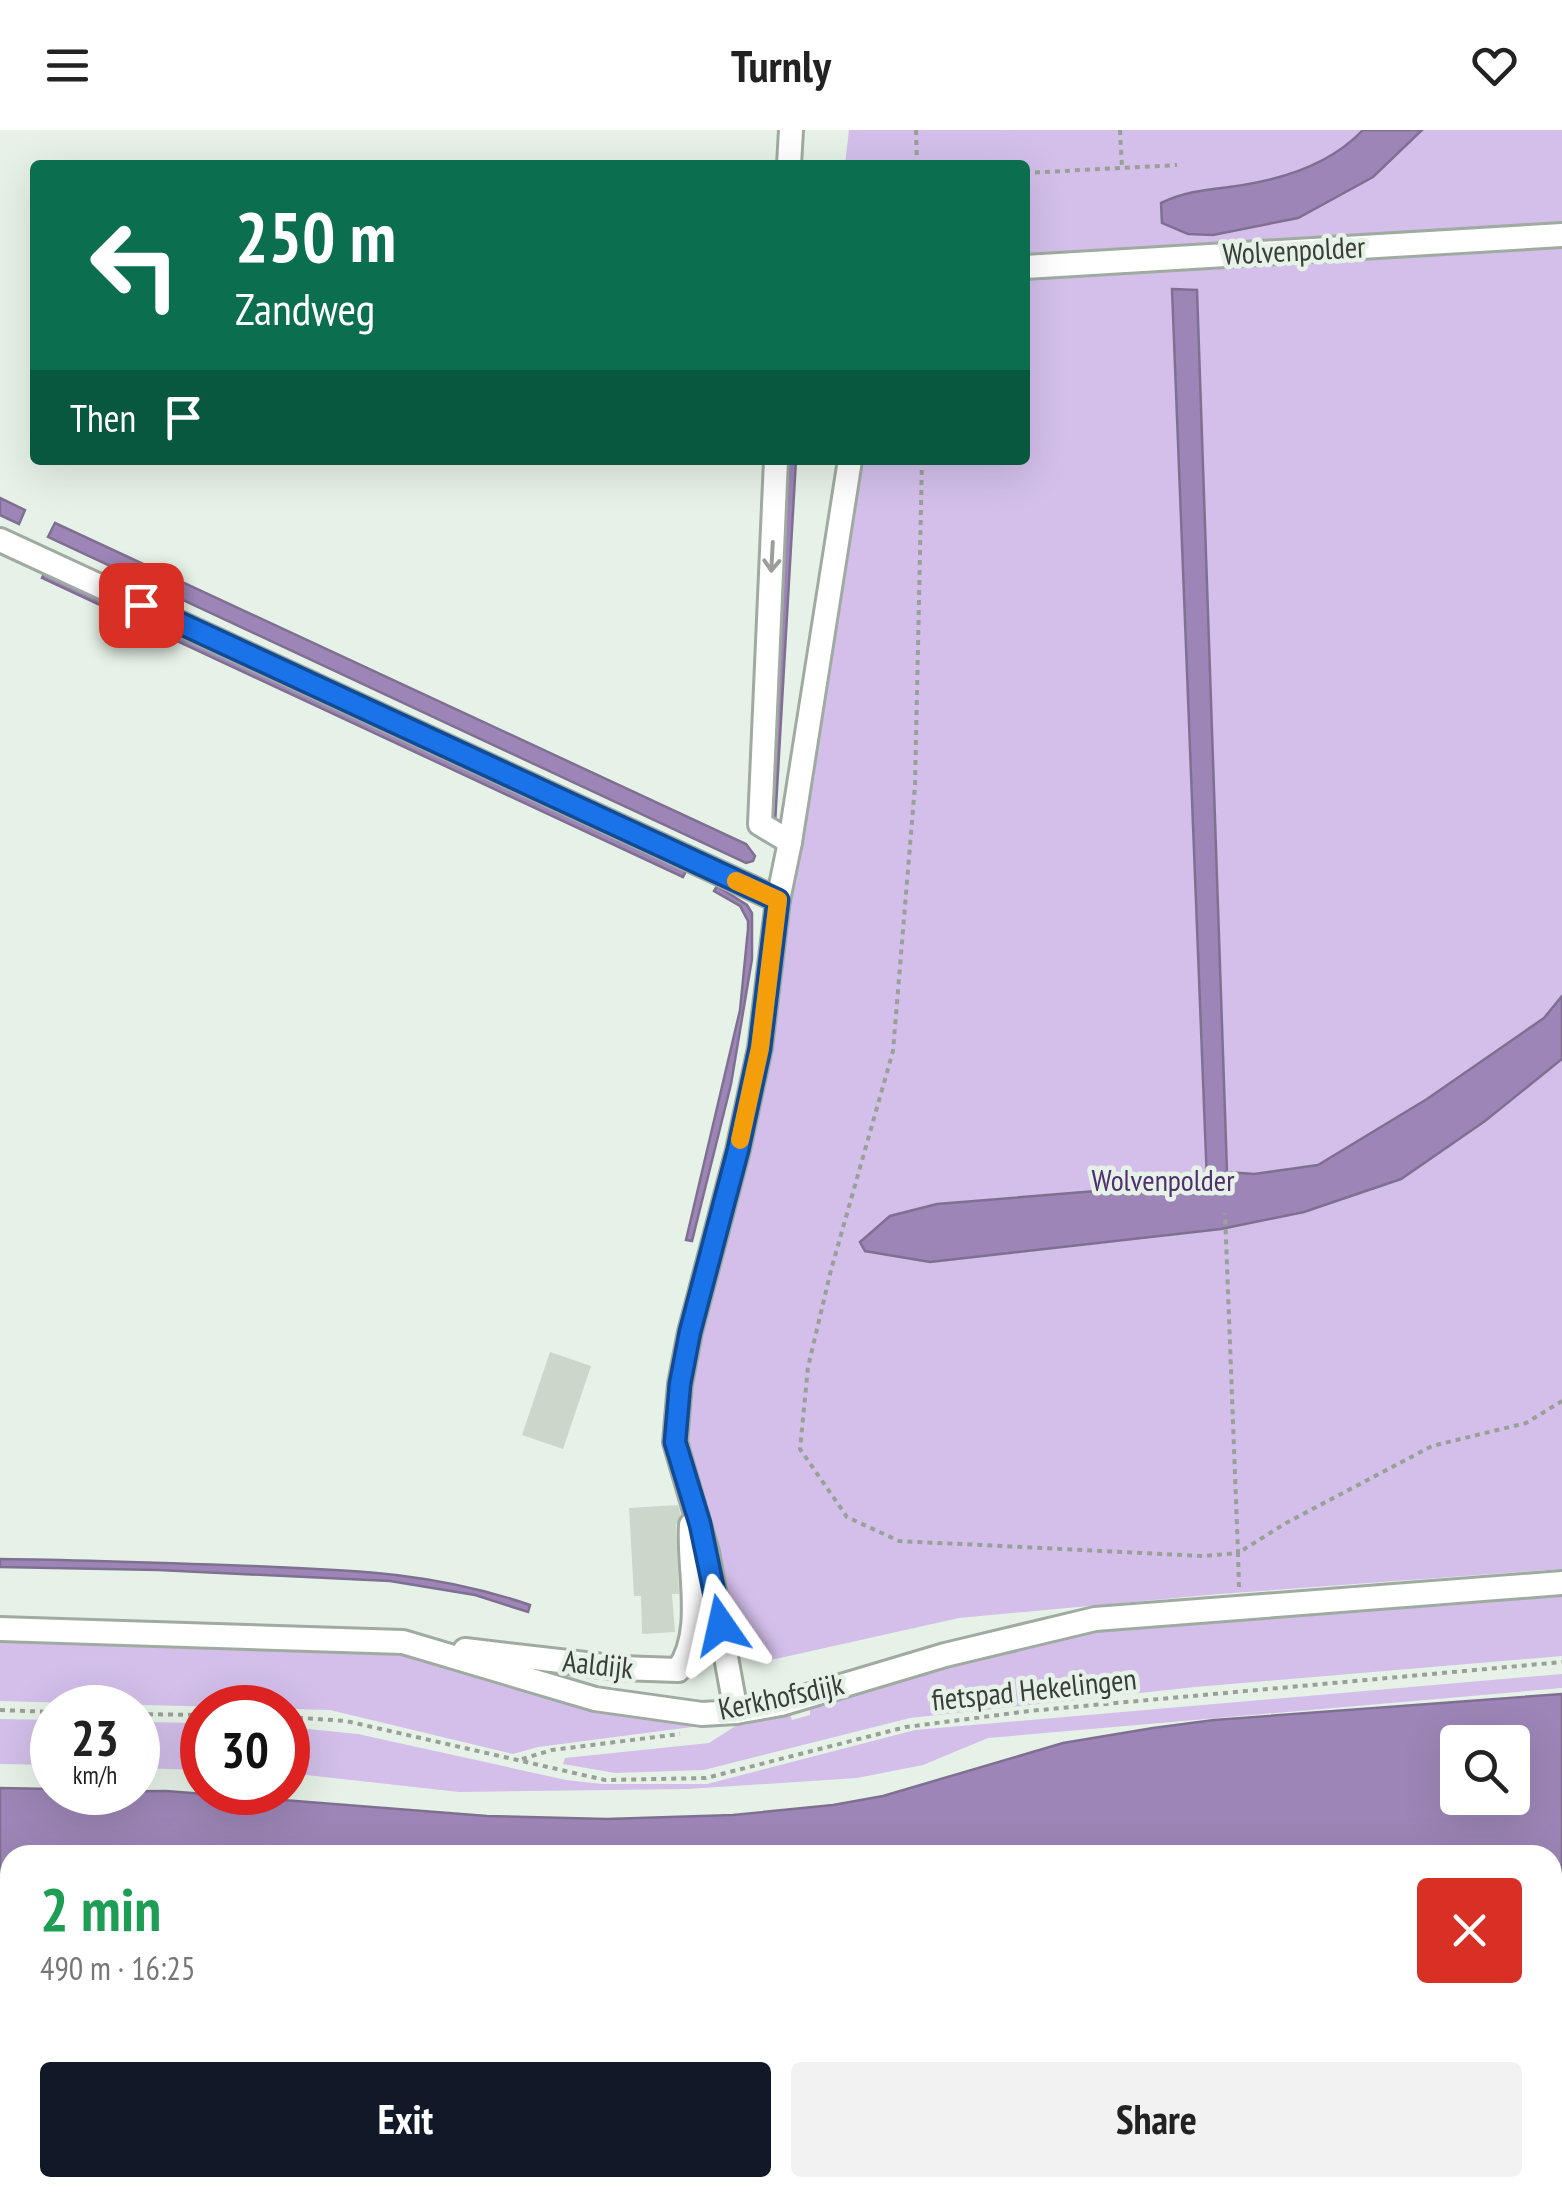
<!DOCTYPE html>
<html lang="en">
<head>
<meta charset="utf-8">
<style>
	:root { --surface:#fff; --page:#f2f2f2; --text:#222; --muted:#767676; --accent:#111827 }
	body { margin:0; font-family:"PT Sans Narrow",sans-serif; background:var(--page); color:var(--text); height:100vh; display:flex; flex-direction:column; font-size:38px; white-space:nowrap }
	* { box-sizing:border-box; margin:0 }
	p { font-size:32px; color:var(--muted) }
	.icon { flex:none; width:55px; height:55px; fill:none; stroke:currentColor; stroke-width:2; stroke-linecap:round; stroke-linejoin:round }
	.map { position:relative; flex:1; overflow:hidden }
	.side { position:absolute; left:0px; top:1715px; width:1562px; height:352px; display:flex; flex-direction:column; background:var(--surface); border-radius:30px 30px 0 0; box-shadow:0 10px 40px #0002 }
	.side>* { flex:none }
	.banner { position:absolute; left:30px; top:30px; width:1000px; height:305px; border-radius:10px; box-shadow:0 10px 40px #0002; background:#0b6e4f; color:#fff; overflow:hidden }
	.fabs { position:absolute; left:1440px; top:1595px; display:grid; gap:20px }
	.fabs a { display:grid; place-items:center; width:90px; height:90px; border-radius:10px; background:var(--surface); box-shadow:0 10px 40px #0002; font-size:50px }
	.speed { position:absolute; left:30px; top:1555px; display:flex; gap:20px; font-size:50px; font-weight:700; text-align:center }
	.speed>* { display:grid; place-content:center; width:130px; height:130px; border-radius:50%; background:var(--surface); box-shadow:0 10px 40px #0002; line-height:1 }
	.speed small { font-size:25px; font-weight:400 }
	.speed .limit { border:15px solid #d22; background:#fff; color:#111 }
	.pin { position:absolute; display:grid; place-items:center; width:85px; height:85px; color:#fff; margin:-42px; border-radius:20px; box-shadow:0 5px 15px #0006 }
	.me { position:absolute; width:110px; margin:-55px; rotate:349deg; stroke-linejoin:round; filter:drop-shadow(0 0 8px #0008) }
	.turn { display:flex; align-items:center; gap:35px; height:210px; padding:0 40px; font-size:45px }
	.turn .icon { width:130px; height:130px; stroke-width:2.5 }
	.turn b { display:block; font-size:70px; line-height:85px }
	.then { display:flex; align-items:center; height:95px; padding:0 40px; background:#0003; gap:20px; font-size:38px }
	.round { display:grid; place-items:center; flex:none; width:105px; height:105px; border-radius:10px; background:var(--page) }
	.headline { display:flex; align-items:center; justify-content:space-between; height:170px; padding:0 40px }
	h1 { font-size:60px; font-weight:700; line-height:75px; color:#1e9e55 }
	.cta { display:flex; gap:20px; margin-top:auto; padding:20px 40px }
	.cta a { flex:1; height:115px; border-radius:10px; background:var(--accent); color:#fff; font-size:40px; font-weight:700; line-height:115px; text-align:center }
	.cta a+a { background:var(--page); color:var(--text) }
	header { display:flex; justify-content:space-between; align-items:center; height:130px; padding:0 40px; background:var(--surface); font-size:45px; font-weight:700 }
	.map>svg:first-child { display:block }
	.green { fill:#d3bfea }
	.water { fill:#9d86b7; stroke:#7f7091; stroke-width:2.5; fill-rule:evenodd }
	.building { fill:#ccd7cc }
	.lines { fill:none; stroke-linecap:round; stroke-linejoin:round }
	.minor-casing { stroke:#9faba0; stroke-width:28 }
	.path { stroke:#98a198; stroke-width:4; stroke-dasharray:5 5; stroke-linecap:butt }
	.minor { stroke:#fff; stroke-width:22 }
	.oneway { stroke:#9c9e9c }
	.route-casing { stroke:#114b97; stroke-width:25 }
	.route { stroke:#1a73e8; stroke-width:18 }
	.slow { stroke:#f59e0b; stroke-width:18 }
	.labels { text-anchor:middle; stroke-width:9; stroke-linejoin:round; paint-order:stroke }
	.street-label { font-size:30px; fill:#393e39; stroke:#e6f2e7 }
	.park-label { font-size:30px; fill:#4f2f6d; stroke:#e6f2e7 }
</style>
</head>
<body>
<header><svg class="icon" aria-label="menu" viewBox="0 0 24 24"><path d="M4 6h16M4 12h16M4 18h16"/></svg>Turnly<svg class="icon" aria-label="heart" viewBox="0 0 24 24"><path d="M12 20l-8-8c-3-5 5-10 8-4 3-6 11-1 8 4z"/></svg></header>
<div class="map">
<svg width="1562" height="2067" viewBox="0 0 1562 2067">
	<rect width="100%" height="100%" fill="#e6f2e7"/>
	<g class="green">
		<path d="M849,0H1562V1439L1219,1464L959,1488L762,1532L756,1511L730,1515L684,1318L690,1233L830,493L835,330H1025V35H845Z"/>
		<path d="M1562,1458V1526L1195,1557L910,1588L704,1640L615,1643L563,1634L565,1628L709,1613L737,1595L788,1579L792,1590L810,1585V1572L1069,1504L1217,1487Z"/>
		<path d="M0,1505L387,1517L715,1594L538,1617L513,1624L330,1580L0,1571Z"/>
		<path d="M1562,1544V1558L988,1608L923,1635L857,1648L688,1659L459,1662L288,1643V1597L358,1604L566,1650L602,1654H707L915,1600Z"/>
		<path d="M0,1589L52,1590V1635L0,1634Z"/>
		<path d="M138,1592L202,1593V1640L138,1638Z"/>
		<path d="M1562,1999V2067H1502L1414,2058H1291H1552L1553,2000Z"/>
		<path d="M857,2058H987L936,2067H823Z"/>
		<path d="M1138,2058H1238L1261,2067H1068Z"/>
	</g>
	<g class="water">
		<path d="M1363,0H1422L1373,47L1298,88L1213,105L1188,104L1162,93L1161,73C1184,62 1204,60 1229,57C1277,51 1329,36 1363,0Z"/>
		<path d="M1172,159L1197,160L1227,1042L1254,1044L1318,1035L1427,969L1544,888L1562,866V929L1485,991L1401,1049L1304,1082L1221,1099L930,1132L865,1121L860,1112L890,1086L937,1074L1207,1052Z"/>
		<path d="M789,330H796L775,694L769,692Z"/>
		<path d="M0,368L25,380L19,394L0,385Z"/>
		<path d="M55,393L746,714L755,726L753,731L746,733L48,407Z"/>
		<path d="M45,442L686,741L683,747L42,448Z"/>
		<path d="M717,756L747,775L752,783V829L731,954L692,1111L686,1110L740,880L748,799V791L740,776L714,761Z"/>
		<path d="M0,1429C84,1430 168,1433 252,1436C352,1440 434,1442 530,1475L528,1482L475,1465L390,1451L158,1440L0,1437Z"/>
		<path d="M1562,1564V1980H1552V1725H10V2058H763L714,2067H0V1658L52,1659V1662L166,1661L487,1686L607,1689L733,1685L833,1675L883,1666L1063,1613L1153,1598L1214,1590ZM1458,1612H1512V1668H1458Z"/>
	</g>
	<g class="building">
		<path d="M550,1222L591,1236L563,1319L522,1305Z"/>
		<path d="M678,1375L681,1385L676,1395L679,1464H672L675,1502L642,1504L641,1466H634L629,1378Z"/>
	</g>
	<g class="lines">
		<g class="minor-casing">
			<g id="minor">
				<path d="M789,35L791,0"/>
				<path d="M1025,137L1562,105"/>
				<path d="M776,330L760,694L790,712"/>
				<path d="M0,410L778,770"/>
				<path d="M0,1499L403,1512L595,1569L702,1584L736,1582L781,1574L945,1525L1095,1489L1562,1453"/>
				<path d="M465,1520L620,1538L678,1540C706,1501 688,1441 691,1395"/>
				<path d="M736,1582L707,1422L675,1312L680,1254L690,1202L738,1020L760,918L778,770L790,712L850,330"/>
			</g>
		</g>
		<g class="path">
			<path d="M916,0L917,35"/>
			<path d="M1120,0L1122,38"/>
			<path d="M1025,43L1177,35"/>
			<path d="M922,330L915,655L893,921L831,1140L808,1237L800,1319L847,1387L899,1411L1204,1426L1238,1423L1225,1083"/>
			<path d="M1239,1457L1238,1423L1286,1393L1432,1316L1526,1293L1562,1271"/>
			<path d="M0,1580L52,1582"/>
			<path d="M138,1584L202,1585"/>
			<path d="M288,1587L346,1591L605,1650L706,1648L906,1597L1029,1581L1562,1532"/>
			<path d="M522,1629L552,1620L680,1604"/>
			<path d="M1253,2058L1273,2067"/>
			<path d="M970,2067L1020,2058"/>
		</g>
		<use href="#minor" class="minor"/>
	</g>
	<defs><path id="oneway-shaft" d="M-6 0H5M1.5-3L5.5 0L1.5 3" fill="none" stroke-width="1.6" stroke-linecap="round" stroke-linejoin="round" transform="scale(2.5)"/></defs>
	<use class="oneway" href="#oneway-shaft" transform="translate(772 427) rotate(93)"/>
	<g class="lines">
		<g class="route-casing">
			<path id="route" d="M141,475L778,770L760,918L738,1020L690,1202L680,1254L675,1312L700,1394L721,1495"/>
		</g>
		<use href="#route" class="route"/>
		<path class="slow" d="M736,751L778,770L760,918L740,1010"/>
	</g>
	<g class="labels">
		<g class="street-label">
			<text transform="translate(1294 121) rotate(-3)" y="10">Wolvenpolder</text>
			<text transform="translate(598 1535) rotate(6)" y="10">Aaldijk</text>
			<text transform="translate(1034 1560) rotate(-6)" y="10">fietspad Hekelingen</text>
			<text transform="translate(781 1567) rotate(-12)" y="10">Kerkhofsdijk</text>
		</g>
		<g class="park-label">
			<text x="1163" y="1061">Wolvenpolder</text>
		</g>
	</g>
</svg>
<div class="fabs">
<a><svg class="icon" aria-label="search" viewBox="0 0 24 24"><circle cx="10" cy="10" r="6"/><path d="M15 15l6 6"/></svg></a>
</div>
<div class="speed"><div>23<small>km/h</small></div><div class="limit">30</div></div>
<div class="pin" style="left:141px;top:475px;background:#d93025"><svg class="icon" aria-label="arrive" viewBox="0 0 24 24"><path d="M6 21V4h12l-3 4 3 4H6"/></svg></div>
<svg class="me" style="left:721px;top:1495px" viewBox="-20 -20 40 40"><path d="M0-17L14 15 0 8-14 15z" fill="#1a73e8" stroke="#fff" stroke-width="4"/></svg>
<div class="banner">
<div class="turn"><svg class="icon" aria-label="left" viewBox="0 0 24 24"><path d="M17 20v-9H6M10 6l-5 5 5 5"/></svg><div><b>250 m</b>Zandweg</div></div>
<div class="then">Then<svg class="icon" aria-label="arrive" viewBox="0 0 24 24"><path d="M6 21V4h12l-3 4 3 4H6"/></svg></div>
</div>
<section class="side">
<div class="headline"><div><h1>2 min</h1><p>490 m · 16:25</p></div><a class="round" style="background:#d93025;color:#fff"><svg class="icon" aria-label="close" viewBox="0 0 24 24"><path d="M6 6l12 12M18 6L6 18"/></svg></a></div>
<div class="cta"><a>Exit</a><a>Share</a></div>
</section>
</div>
</body>
</html>
